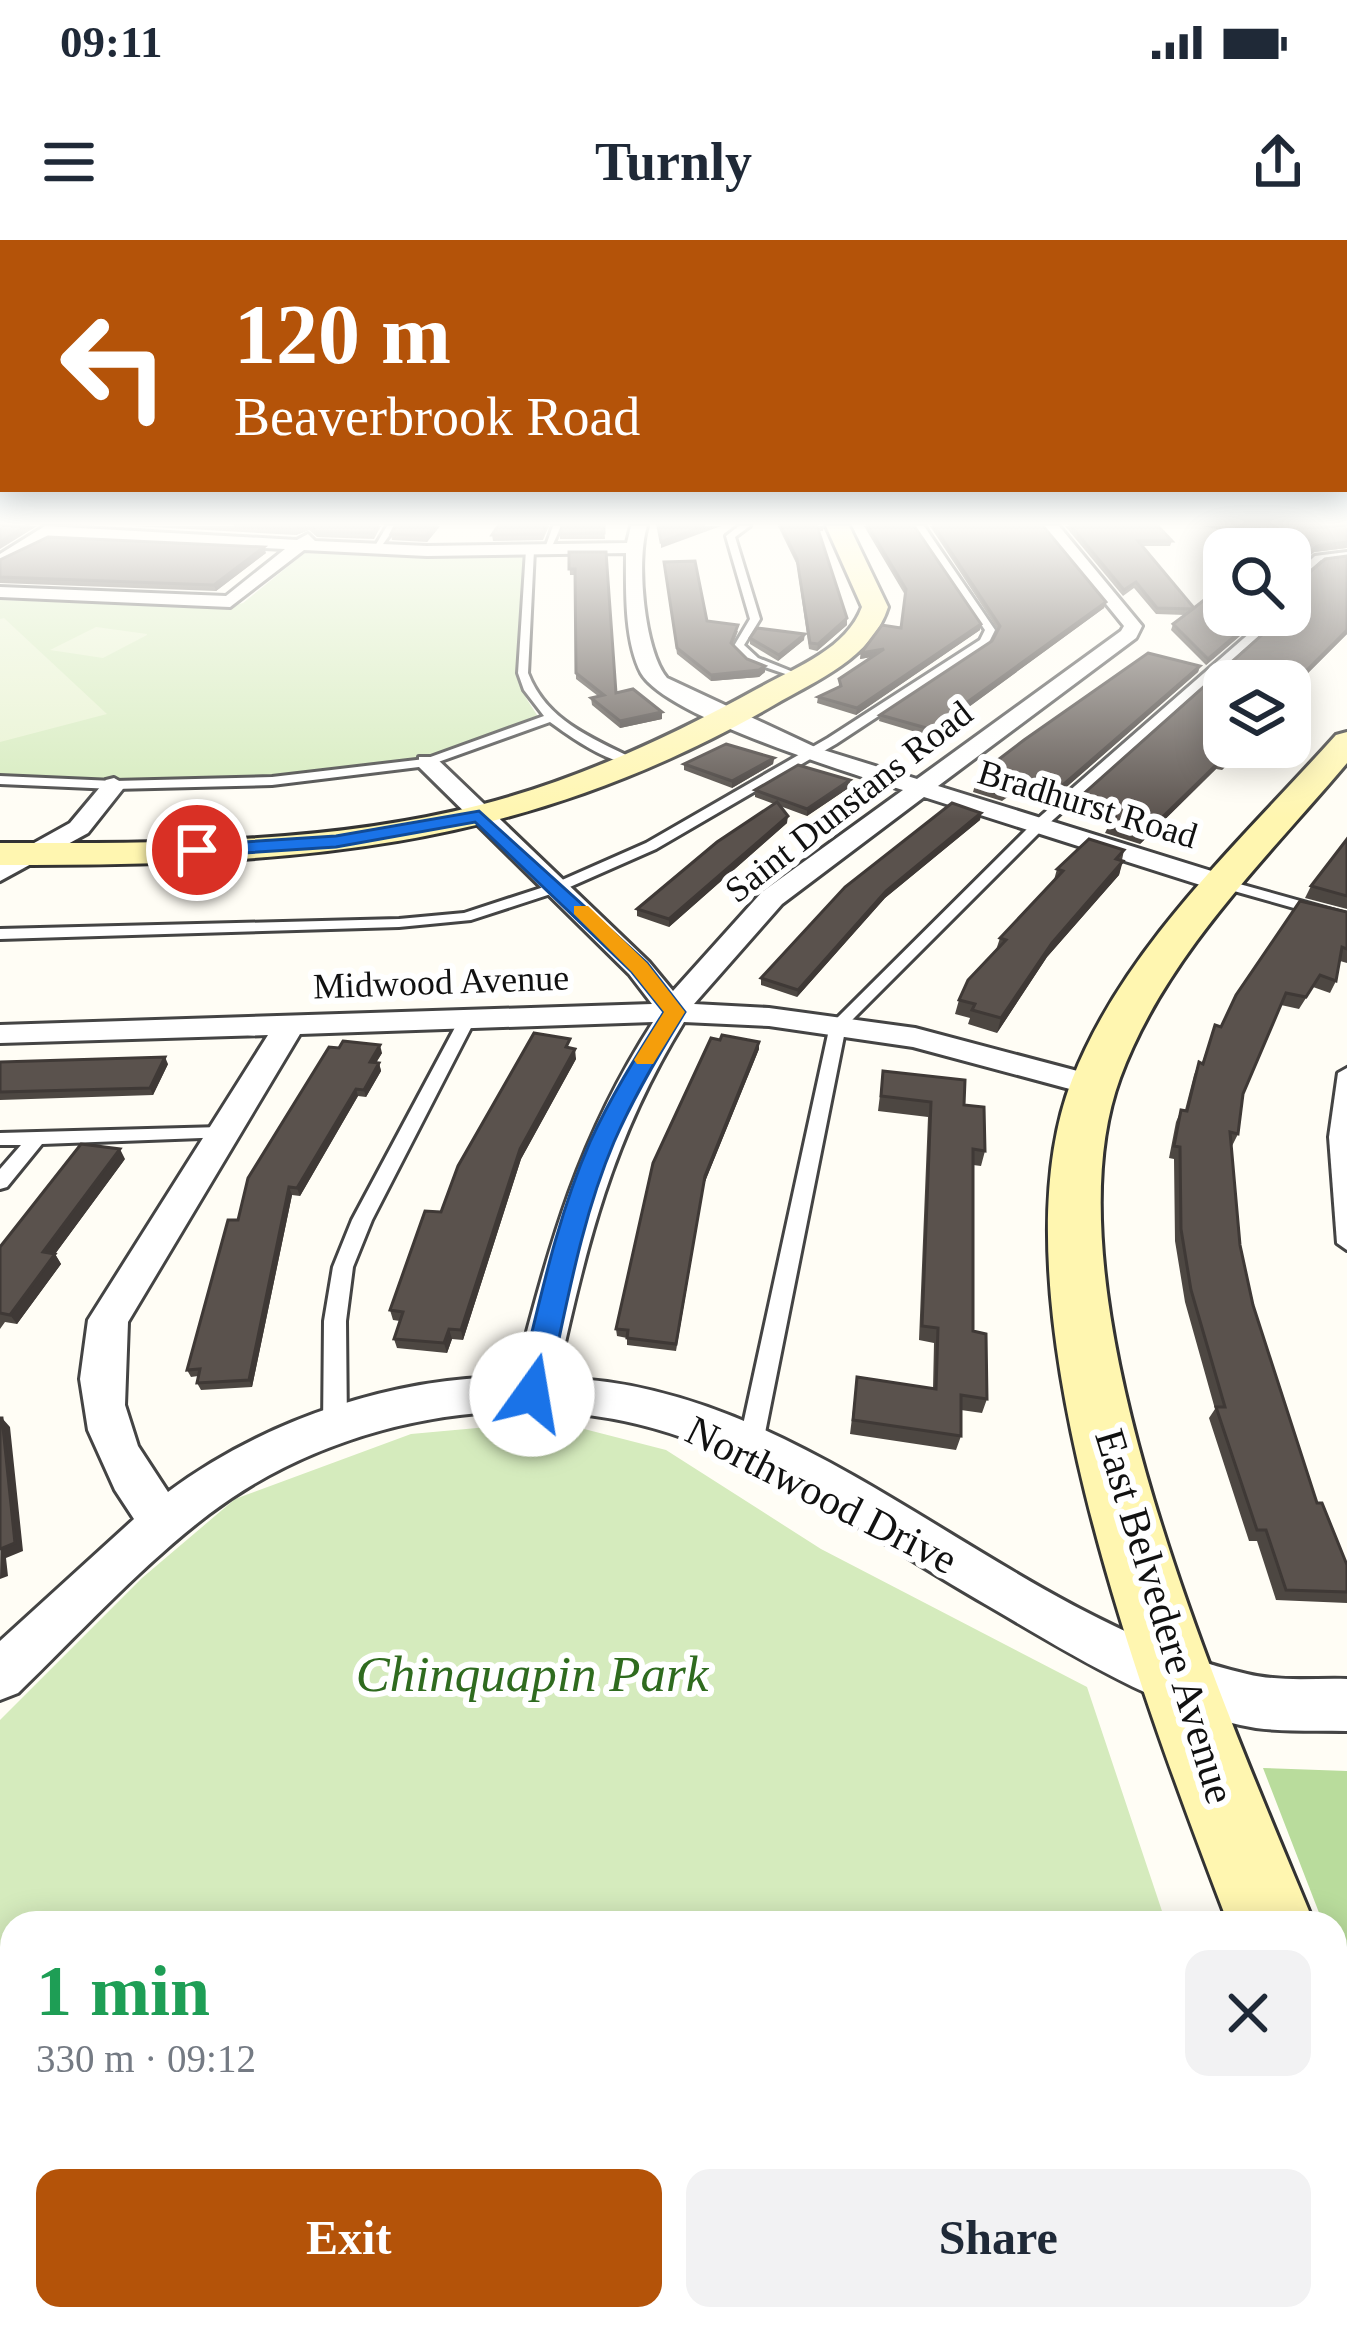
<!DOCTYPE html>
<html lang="en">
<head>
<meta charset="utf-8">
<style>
	:root { --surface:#fff; --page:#f2f2f3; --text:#1f2937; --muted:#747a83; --accent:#b45309 }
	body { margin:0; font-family:"Times New Roman",serif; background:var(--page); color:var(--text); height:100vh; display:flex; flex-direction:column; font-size:45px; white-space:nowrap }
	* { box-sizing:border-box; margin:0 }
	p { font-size:39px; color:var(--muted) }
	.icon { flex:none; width:66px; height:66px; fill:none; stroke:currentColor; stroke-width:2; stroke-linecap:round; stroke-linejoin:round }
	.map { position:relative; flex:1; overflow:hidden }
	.side { position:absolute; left:0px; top:1671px; width:1347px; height:420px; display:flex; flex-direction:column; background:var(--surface); border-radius:36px 36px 0 0; box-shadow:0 6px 30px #0003 }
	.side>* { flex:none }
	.guide { position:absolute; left:0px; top:0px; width:1347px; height:252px; box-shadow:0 6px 30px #0003; background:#b45309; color:#fff; overflow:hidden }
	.controls { position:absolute; left:1203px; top:288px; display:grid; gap:24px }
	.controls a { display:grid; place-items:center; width:108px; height:108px; border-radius:24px; background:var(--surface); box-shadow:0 6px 30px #0003; font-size:60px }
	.pin { position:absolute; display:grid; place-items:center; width:102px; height:102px; color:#fff; margin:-51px; border:6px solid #fff; border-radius:50%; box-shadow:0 3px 12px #0007 }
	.me { position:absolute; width:132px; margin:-66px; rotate:13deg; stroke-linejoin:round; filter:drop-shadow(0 0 9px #0008) }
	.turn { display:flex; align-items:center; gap:42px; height:252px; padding:0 36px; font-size:54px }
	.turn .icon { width:156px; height:156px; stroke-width:2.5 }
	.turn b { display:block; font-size:84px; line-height:102px }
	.round { display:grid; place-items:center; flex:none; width:126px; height:126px; border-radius:24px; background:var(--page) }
	.overview { display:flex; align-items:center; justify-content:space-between; height:204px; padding:0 36px }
	h1 { font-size:72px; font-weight:700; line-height:90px; color:#1e9e55 }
	.button { display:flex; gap:24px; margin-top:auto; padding:24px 36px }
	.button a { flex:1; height:138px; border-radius:24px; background:var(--accent); color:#fff; font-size:48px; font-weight:700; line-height:138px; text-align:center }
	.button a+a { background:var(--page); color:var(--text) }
	.status { display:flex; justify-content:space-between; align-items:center; height:84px; padding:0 60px; background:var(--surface); direction:ltr }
	.status svg { height:33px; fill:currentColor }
	header { display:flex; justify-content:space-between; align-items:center; height:156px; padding:0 36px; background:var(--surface); font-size:54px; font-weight:700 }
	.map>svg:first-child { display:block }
	.green { fill:#d5ebbd }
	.forest { fill:#b9dc9c }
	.pitch { fill:#e6f2cf }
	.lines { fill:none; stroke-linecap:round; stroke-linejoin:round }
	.stream { stroke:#3f96cf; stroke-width:16 }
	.lane-casing { stroke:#444; stroke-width:6 }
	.street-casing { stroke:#444; stroke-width:6 }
	.secondary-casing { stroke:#333; stroke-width:6 }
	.lane { fill:#fff; fill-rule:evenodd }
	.street { fill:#fff; fill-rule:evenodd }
	.secondary { fill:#fff6b0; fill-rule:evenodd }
	.wall { fill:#4d4742 }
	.shaded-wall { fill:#3f3936 }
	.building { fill:#5a524d; stroke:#3f3936; stroke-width:3 }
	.route { fill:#1a73e8; stroke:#114b97; stroke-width:3 }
	.slow { fill:#f59e0b }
	.labels { text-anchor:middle; stroke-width:12; stroke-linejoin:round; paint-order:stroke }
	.far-street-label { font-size:36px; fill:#111; stroke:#fff }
	.street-label { font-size:42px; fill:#111; stroke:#fff }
	.near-park-label { font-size:51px; font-style:italic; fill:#2f6b1f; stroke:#fff }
</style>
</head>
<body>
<div class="status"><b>09:11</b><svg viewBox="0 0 49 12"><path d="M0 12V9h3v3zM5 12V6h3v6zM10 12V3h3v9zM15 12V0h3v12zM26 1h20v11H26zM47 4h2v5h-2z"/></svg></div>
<header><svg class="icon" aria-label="menu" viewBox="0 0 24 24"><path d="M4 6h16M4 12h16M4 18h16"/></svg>Turnly<svg class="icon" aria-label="share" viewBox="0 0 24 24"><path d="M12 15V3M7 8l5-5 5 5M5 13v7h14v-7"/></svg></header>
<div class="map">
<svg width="1347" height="2091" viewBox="0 0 1347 2091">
	<rect width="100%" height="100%" fill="#fffdf5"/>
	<g class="green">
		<path d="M307,311L525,314L517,425L526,458L539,478C503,491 464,510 426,519C288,550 140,543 0,537V360L222,368L243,363Z"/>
		<path d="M553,1181L666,1210L821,1309L1087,1447L1166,1683H12V2079H1310L1315,2091H0V1480L142,1338L235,1259L411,1194Z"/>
	</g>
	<path class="forest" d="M1263,1528L1347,1531V1737L1335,1710V1683H1323Z"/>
	<g class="pitch">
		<path d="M4,378L107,474L0,502V379Z"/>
		<path d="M96,387L147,394V395L103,418L50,410Z"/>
	</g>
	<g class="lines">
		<path class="stream" d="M254,2091L280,2079"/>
		<g class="lane-casing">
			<g id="lane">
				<path d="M387,286H396L378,311H372Z"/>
				<path d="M553,286H561L550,311H544Z"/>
				<path d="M739,286H750L735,297L760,379L744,405L758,418L803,436V440L750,422L734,406L750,379L726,296Z"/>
				<path d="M915,286H924L995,390L988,404L836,504L656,609L563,650L471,680L399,687L0,699V689L399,679L464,673L553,644L646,603L828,498L980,400L985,390Z"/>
				<path d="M530,307L534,310L528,433C546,480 590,497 632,518V524C606,522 572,498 550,482L427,526L272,545L114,549L0,544V536L114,541L272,537L425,519L544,476L524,450L518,433L526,310Z"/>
				<path d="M1347,312V318L1321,320L1290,347V339L1315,316Z"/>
				<path d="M1259,375H1269L1268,388L1045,587L846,786L762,1208L758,1215L750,1218L742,1215L738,1208L830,785L1035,581L1259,385Z"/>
				<path d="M1225,640L1347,674V683L1220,647V641Z"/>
				<path d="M467,775L475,780L372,980L353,1027L346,1081L347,1189L343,1196L335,1199L327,1196L323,1189L324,1081L333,1027L352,980L459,780Z"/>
				<path d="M1347,828V1010L1337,1003L1329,897L1338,833Z"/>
				<path d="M221,887L230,893L228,897L42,904L7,947L0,949V929L21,905H0V893Z"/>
			</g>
		</g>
		<g class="street-casing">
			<g id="street">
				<path d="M45,286L297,300L308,294L315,301L427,306L627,303L631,286H647C636,320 644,411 667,438L817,508L917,539L1121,391L1124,386L1043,286H1059L1142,386L1136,398L938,546L1234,638L1238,644L1234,650H1216L924,557L782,664L694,764L769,768L915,788L1104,838L1108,845L1104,852L1092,855L913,807L769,786L684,782C611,901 587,1004 557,1138C812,1143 1006,1379 1247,1434C1279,1442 1314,1438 1347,1439V1491C1317,1490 1286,1492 1256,1488C1160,1472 1068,1412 985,1364C891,1310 801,1245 700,1204C542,1140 344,1172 209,1274C141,1326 81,1392 18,1453L0,1460V1401L134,1279L115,1250L88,1190L80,1139L88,1080L268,795L0,803V785L652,764L629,734L419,527V517H435L649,722L673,751L762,652L903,550C850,533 666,477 641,433C624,400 626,349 626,313L427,316L304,310L230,367L0,357V347L226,356L285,309L49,298L0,326V314ZM653,782C577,900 550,1004 515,1137C395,1136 264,1180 168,1252L138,1206L125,1165L128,1082L300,794Z"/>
				<path d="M114,538L126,545L88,593L0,641V622L70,583L106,540Z"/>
			</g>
		</g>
		<g class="secondary-casing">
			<g id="secondary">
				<path d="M826,286H849L888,367C872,418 817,440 774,465C515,614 290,625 0,625V603C160,603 325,605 480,565C577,540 670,497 757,449C794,428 846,410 862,367Z"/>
				<path d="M1347,492V523C1265,620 1165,716 1120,838C1040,1055 1229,1477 1314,1683H1228C1148,1472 987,1058 1072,840C1124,706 1242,600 1336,495Z"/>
				<path d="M1335,1793L1347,1798V1916L1335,1911Z"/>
			</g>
		</g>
		<use href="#lane" class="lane"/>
		<use href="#street" class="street"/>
		<use href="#secondary" class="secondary"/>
	</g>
	<g class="wall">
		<path d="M134,286H381L374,299L317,297L309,290L296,295Z"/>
		<path d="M395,286H440L427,302L392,300L391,294Z"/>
		<path d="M549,286L543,300L493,301L492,295Z"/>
		<path d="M604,286L605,299H560V294Z"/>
		<path d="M778,286H824L823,291H819L847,385L817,411L809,409L797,325Z"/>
		<path d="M864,286H914L980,390L856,475L817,463L818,457L839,448V439L871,417L860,419L861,413L901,388L905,355Z"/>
		<path d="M930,286H1043L1106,362L1104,368L929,496L879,481L880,475L992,401L998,390Z"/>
		<path d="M1065,286H1158L1172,301L1170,306H1142L1194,368L1257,377L1255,383L1206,425L1171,390L1173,384L1185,375L1156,374L1134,348L1123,356Z"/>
		<path d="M1202,286H1347V308L1314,312L1290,333V314L1302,305Z"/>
		<path d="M569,312L616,453L662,472V479L620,488L592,465L591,458L598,456L576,439L575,335H570Z"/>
		<path d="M266,313L216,351L0,343V320Z"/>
		<path d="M1347,316V394L1290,451L1224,507H1243L1222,530L1216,529L1140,604L1105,593L1110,583L1070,571L1072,564L1271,387L1272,375H1290L1295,345Z"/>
		<path d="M664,327L707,381L738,391L733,405L747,419L765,432L759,437L711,441L677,414Z"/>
		<path d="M750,398L804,400L778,421L750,404Z"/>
		<path d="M1200,426L1198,432L1047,564L1012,554L1002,561L973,552L975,545L982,540V532Z"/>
		<path d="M774,518L773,524L732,548L684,530V524Z"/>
		<path d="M850,547L807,576L780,566L787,583L669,687L637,676V669L774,564L755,557V550Z"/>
		<path d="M981,573L980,580L885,658L797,757L761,745V738Z"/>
		<path d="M1347,599V669L1305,658L1311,646Z"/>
		<path d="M1124,610L1119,635L1047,717L997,793L968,784L970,778L955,774L959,760L996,710L1000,698L1054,640L1057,629Z"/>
		<path d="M1347,672V723L1340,721L1336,741L1330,753L1313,747L1299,769L1281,765L1243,854L1238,894L1232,906L1240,1005L1253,1065L1317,1263L1347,1325V1363L1276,1360L1257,1301H1249L1209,1178L1215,1169L1185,1062L1175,1001L1174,919L1169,918L1176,882L1181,870H1185L1194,835L1199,822L1202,823L1215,785L1221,787Z"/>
		<path d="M720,800L759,802V809L704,944L676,1111L627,1105V1098L617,1096L616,1089Z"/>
		<path d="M339,808L382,813L376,823H379L381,831L366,857L358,856L300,956L292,955L252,1147L201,1150L197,1143L198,1136L191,1137L187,1130L238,980Z"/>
		<path d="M571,808L576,819L521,919L463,1100L452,1099L447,1113L397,1108L394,1099L400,1081L393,1080L390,1070Z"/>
		<path d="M0,822L168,824L153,855L0,860Z"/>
		<path d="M883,831L964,865L985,911L981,926L973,925V1091L987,1159L982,1173L961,1170V1196L956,1210L850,1194L857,1137L933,1149L934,1103L919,1100L928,877L878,871Z"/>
		<path d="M125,919L55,1014L61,1024L25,1073L17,1084L5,1082L0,1089V1007Z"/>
	</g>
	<g class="shaded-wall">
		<path d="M26,286H37L0,309V302Z"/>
		<path d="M302,286H308L309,290L296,295L295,290Z"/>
		<path d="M435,286H440L427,302L426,296Z"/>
		<path d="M705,286H721L661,308V302Z"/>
		<path d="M1347,302L1346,308L1314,312L1290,333V329L1317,306Z"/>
		<path d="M264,307L266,313L216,351L214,345Z"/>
		<path d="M1106,362L1104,368L929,496L930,489Z"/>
		<path d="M1257,377L1255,383L1206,425L1208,419Z"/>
		<path d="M847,378V385L817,411L818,404Z"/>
		<path d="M981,384L980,390L856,475L857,468Z"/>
		<path d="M1347,390V394L1290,451V447Z"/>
		<path d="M805,394L804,400L778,421L779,415Z"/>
		<path d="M884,409V415L860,419L861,413Z"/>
		<path d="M765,426V432L759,437L711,441V435Z"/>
		<path d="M1200,426L1198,432L1047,564L1049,557Z"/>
		<path d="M662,472V479L620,488V481Z"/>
		<path d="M1240,507H1243L1222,530L1224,523Z"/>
		<path d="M774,518L773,524L732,548V541Z"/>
		<path d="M1219,522L1216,529L1140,604L1142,597Z"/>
		<path d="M850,540V547L807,576V569Z"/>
		<path d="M981,573L980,580L885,658L797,757L798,750L886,651Z"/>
		<path d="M788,576L787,583L669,687V679Z"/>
		<path d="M1123,621L1119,635L1047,717L997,793L1001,778L1052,703Z"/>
		<path d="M759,802V809L704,944L676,1111L705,936Z"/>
		<path d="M380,805L382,813L372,829L370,822Z"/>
		<path d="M575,809L576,819L521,919L463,1100L461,1090L520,909Z"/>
		<path d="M165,817L168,824L153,855L150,848Z"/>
		<path d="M379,823L381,831L366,857L364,850Z"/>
		<path d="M356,849L358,856L300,956L297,948Z"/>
		<path d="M120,909L125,919L55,1014L61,1024L17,1084L10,1075L43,1012Z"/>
		<path d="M289,947L292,955L252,1147L249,1140Z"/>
		<path d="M449,1089L452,1099L447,1113L444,1103Z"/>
		<path d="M2,1178L10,1187L23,1311L6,1318L8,1336L0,1339Z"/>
	</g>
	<g class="building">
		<path d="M0,286H26L0,302Z"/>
		<path d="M234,286H302L295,290Z"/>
		<path d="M310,286H377L373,293L316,291Z"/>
		<path d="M395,286H435L426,296L391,294Z"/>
		<path d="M498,286H546L543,294L492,295Z"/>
		<path d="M562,286H604V293L560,294Z"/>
		<path d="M658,286H705L661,302Z"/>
		<path d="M781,286H817L847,378L818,404L810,403L797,319Z"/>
		<path d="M868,286H914L981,384L857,468L818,457L841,446L839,439L884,409L861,413L882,385L901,388L906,349Z"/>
		<path d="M934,286H1043L1106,362L930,489L880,475L992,401L1000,386Z"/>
		<path d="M1071,286H1158L1172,301H1138L1194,368L1213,353H1224V375H1257V377L1208,419L1173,384L1193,369L1157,368L1136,342L1124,350Z"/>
		<path d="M1233,286H1347V302L1317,306L1290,329V314L1308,300Z"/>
		<path d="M48,297L264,307L214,345L0,337V320Z"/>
		<path d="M569,312H606L616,453L633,449L662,472L620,481L591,458L604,455L576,433L575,329H569Z"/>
		<path d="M1347,316V390L1290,447V441H1224V507H1240L1224,523L1219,522L1142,597L1107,586L1115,577L1072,564L1273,385L1274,375H1290V344L1295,345L1325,319Z"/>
		<path d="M695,321L707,381L738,385L731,403L747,419L765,426L759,430L711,435L677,408L664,322Z"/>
		<path d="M757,388L805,394L779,415L750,398Z"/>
		<path d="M1148,413L1200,426L1049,557L1013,547L1004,554L975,545L989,534L982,532L1024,500Z"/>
		<path d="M726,504L774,518L732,541L684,524Z"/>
		<path d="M798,525L850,540L807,569L755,550Z"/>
		<path d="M777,562L788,576L669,679L637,669L717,602Z"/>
		<path d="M952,563L981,573L886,651L798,750L761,738L845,647Z"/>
		<path d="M1089,599L1124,610L1116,619L1123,621L1052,703L1001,778L972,770L975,764L959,760L968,740L1006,700L1000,698L1063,631L1057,629Z"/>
		<path d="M1347,599V656L1311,646Z"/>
		<path d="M1300,661L1347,672V709L1342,707L1336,741L1320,735L1306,757L1286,753L1243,854L1238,894L1230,892L1240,1005L1253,1065L1317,1263H1322L1347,1325V1352L1286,1350L1266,1290H1257L1216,1167H1225L1191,1050L1181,989L1180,907L1174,906L1181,870L1187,871L1199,822L1203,824L1215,785L1221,787L1236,755Z"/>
		<path d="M534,793L570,799L566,807L575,809L520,909L461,1090L449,1089L444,1103L394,1099L403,1072L390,1070L425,971L441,972L458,926Z"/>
		<path d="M722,795L759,802L705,936L676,1104L627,1098L628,1090L616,1089L653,923L711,798L720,800Z"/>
		<path d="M343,801L380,805L370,822L379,823L364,850L356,849L297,948L289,947L249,1140L197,1143L200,1129L187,1130L228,980H238L248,938L329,807L339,808Z"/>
		<path d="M165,817L150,848L0,852V822Z"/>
		<path d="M883,831L965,840L964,865L984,867L985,911L973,909V1091L986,1094L987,1159L961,1155V1196L853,1180L857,1137L936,1149L938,1088L922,1086L931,862L881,856Z"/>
		<path d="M81,904L120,909L43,1012L55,1014L10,1075L0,1073V1007Z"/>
		<path d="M0,1178H2L15,1303L0,1309Z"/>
	</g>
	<linearGradient id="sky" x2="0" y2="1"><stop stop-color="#95c6ee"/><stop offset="0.49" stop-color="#fffefa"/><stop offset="1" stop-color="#fffefa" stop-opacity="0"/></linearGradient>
	<rect width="1347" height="579" fill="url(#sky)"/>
	<path class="route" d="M479,571L647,723L685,772C659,814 634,856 614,902C580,982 566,1070 547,1154L543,1162H522L517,1154C538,1070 555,982 590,902C611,856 637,815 664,772L632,732L475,582L336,607L197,616L188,610L197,605L336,596Z"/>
	<path class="slow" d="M574,666H588L647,723L685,772L653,824H637L634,820L664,772L632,732L574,674Z"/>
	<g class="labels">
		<g class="far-street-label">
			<text transform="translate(848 561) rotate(-38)" y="13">Saint Dunstans Road</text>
			<text transform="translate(1088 563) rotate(17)" y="13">Bradhurst Road</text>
			<text transform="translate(441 741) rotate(-2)" y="13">Midwood Avenue</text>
		</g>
		<g class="street-label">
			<text transform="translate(822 1254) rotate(27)" y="15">Northwood Drive</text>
			<text transform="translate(1166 1376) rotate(73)" y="15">East Belvedere Avenue</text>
		</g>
		<g class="near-park-label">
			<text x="532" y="1451">Chinquapin Park</text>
		</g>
	</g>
</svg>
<div class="controls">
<a><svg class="icon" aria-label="search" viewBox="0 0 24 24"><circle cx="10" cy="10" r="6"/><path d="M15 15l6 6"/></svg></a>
<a><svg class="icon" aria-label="layers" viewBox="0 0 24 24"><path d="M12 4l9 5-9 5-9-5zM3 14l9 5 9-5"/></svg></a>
</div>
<div class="pin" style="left:197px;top:610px;background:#d93025"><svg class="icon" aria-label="arrive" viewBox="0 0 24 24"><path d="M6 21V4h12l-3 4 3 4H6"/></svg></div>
<svg class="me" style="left:532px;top:1154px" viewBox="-20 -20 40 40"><circle r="19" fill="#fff"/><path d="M0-13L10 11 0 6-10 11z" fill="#1a73e8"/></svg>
<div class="guide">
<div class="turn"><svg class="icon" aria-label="left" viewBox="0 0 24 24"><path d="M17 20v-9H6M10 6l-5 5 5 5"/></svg><div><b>120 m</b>Beaverbrook Road</div></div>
</div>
<section class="side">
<div class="overview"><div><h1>1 min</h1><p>330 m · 09:12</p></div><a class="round"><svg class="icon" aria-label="close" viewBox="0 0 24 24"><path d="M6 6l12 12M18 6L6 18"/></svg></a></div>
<div class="button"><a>Exit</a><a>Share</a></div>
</section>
</div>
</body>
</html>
